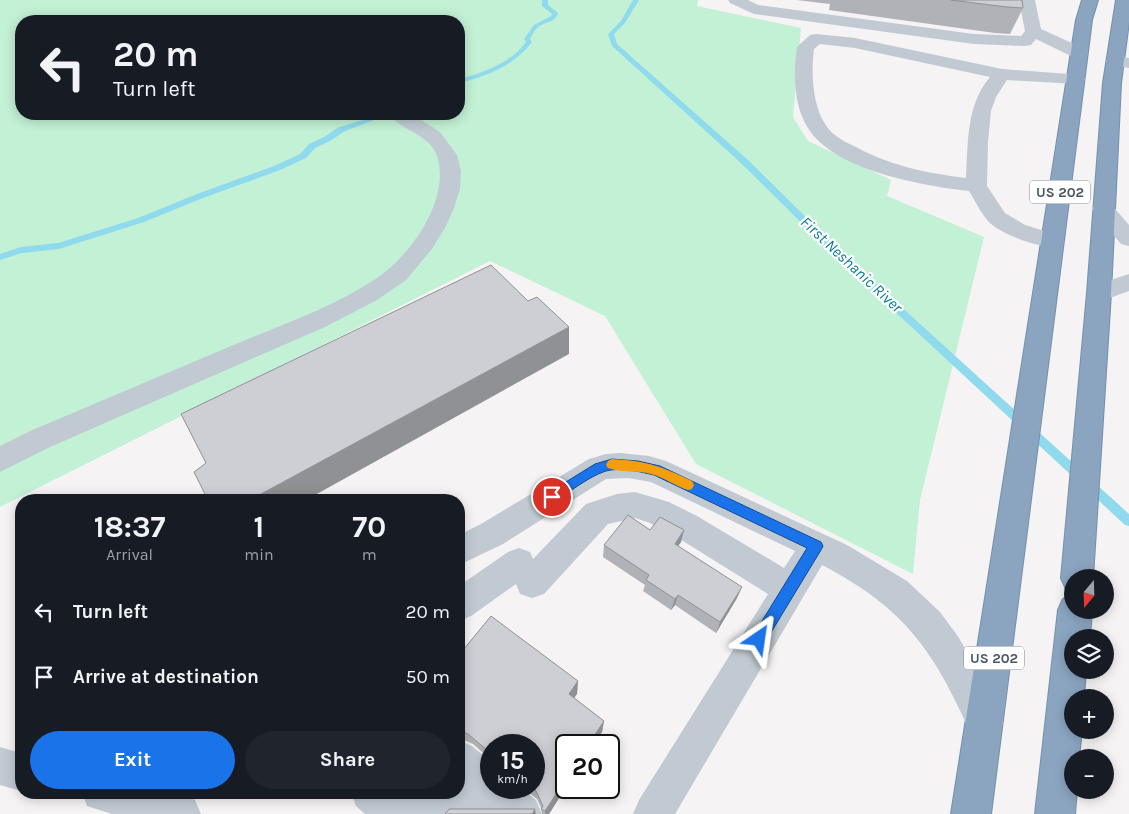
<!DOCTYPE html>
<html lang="en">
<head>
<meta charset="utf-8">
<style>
	:root { --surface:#171b24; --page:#20242c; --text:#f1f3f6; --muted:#9ea1a6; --accent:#1a73e8 }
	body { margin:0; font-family:Karla,sans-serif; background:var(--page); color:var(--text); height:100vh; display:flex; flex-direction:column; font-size:19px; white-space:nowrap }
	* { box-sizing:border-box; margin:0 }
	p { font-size:16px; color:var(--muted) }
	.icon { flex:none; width:28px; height:28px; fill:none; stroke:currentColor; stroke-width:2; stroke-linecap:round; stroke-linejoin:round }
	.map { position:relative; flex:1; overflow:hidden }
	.panel { position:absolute; left:15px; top:494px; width:450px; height:305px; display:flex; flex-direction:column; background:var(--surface); border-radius:20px; box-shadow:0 2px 12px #0003 }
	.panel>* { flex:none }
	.guide { position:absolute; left:15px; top:15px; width:450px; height:105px; border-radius:20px; box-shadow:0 2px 12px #0003; background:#171b24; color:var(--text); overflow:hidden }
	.needle { width:32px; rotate:199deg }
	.tools { position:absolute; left:1064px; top:569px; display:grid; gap:10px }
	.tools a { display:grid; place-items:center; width:50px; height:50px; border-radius:50%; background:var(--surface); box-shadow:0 2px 12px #0003; font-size:25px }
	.speed { position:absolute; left:480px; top:734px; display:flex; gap:10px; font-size:25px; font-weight:700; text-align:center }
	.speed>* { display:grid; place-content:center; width:65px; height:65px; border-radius:50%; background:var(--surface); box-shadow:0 2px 12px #0003; line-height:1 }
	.speed small { font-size:12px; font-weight:400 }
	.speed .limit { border:2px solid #111; border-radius:8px; background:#fff; color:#111 }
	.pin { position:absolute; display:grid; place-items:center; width:42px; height:42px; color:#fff; margin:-21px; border:2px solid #fff; border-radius:50%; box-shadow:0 1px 5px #0007 }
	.me { position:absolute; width:55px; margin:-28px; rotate:32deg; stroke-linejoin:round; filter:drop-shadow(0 0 4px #0008) }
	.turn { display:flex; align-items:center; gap:18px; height:105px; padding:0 15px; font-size:22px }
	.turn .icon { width:65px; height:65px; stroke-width:2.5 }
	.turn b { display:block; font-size:35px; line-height:42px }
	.eta { display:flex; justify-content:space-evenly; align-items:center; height:85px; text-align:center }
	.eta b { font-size:30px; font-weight:700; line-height:35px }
	.action { display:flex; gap:10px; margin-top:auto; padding:10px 15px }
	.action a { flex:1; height:58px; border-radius:30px; background:var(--accent); color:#fff; font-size:20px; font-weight:700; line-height:58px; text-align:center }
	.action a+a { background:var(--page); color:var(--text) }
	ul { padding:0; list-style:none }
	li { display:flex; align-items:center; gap:15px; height:65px; padding:0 15px }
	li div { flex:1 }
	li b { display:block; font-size:19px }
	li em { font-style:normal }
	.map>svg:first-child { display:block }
	.green { fill:#c3f1d5; fill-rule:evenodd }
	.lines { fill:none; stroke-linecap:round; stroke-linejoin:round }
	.stream { fill:#90daee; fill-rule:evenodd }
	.highway-casing { stroke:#7690ad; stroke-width:2 }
	.minor { fill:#c1cad2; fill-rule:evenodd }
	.highway { fill:#8ba5c1; fill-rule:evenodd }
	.wall { fill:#b0b2b7 }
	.shaded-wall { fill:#909195 }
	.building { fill:#cdcfd5; stroke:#909195 }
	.route { fill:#1a73e8; stroke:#114b97 }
	.slow { fill:#f59e0b }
	.labels { text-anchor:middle; stroke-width:4.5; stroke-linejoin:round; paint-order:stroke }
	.shield { fill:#fff; stroke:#808990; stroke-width:1 }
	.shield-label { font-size:14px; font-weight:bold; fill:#4a5661 }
	.water-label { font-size:16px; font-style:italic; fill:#0c7c9b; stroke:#fff }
</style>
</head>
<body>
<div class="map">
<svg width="1129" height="814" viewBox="0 0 1129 814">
	<rect width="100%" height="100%" fill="#f5f3f3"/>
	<path class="green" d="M0,0H698L697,6L801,28L793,117L808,141L891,180L887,196L984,237L920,500L913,574L696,464L605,316L490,261L0,507ZM21,21H459V114H21Z"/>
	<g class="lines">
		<g class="stream">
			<path d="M542,0H548V5L558,13C554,24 545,21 537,28C534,31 532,35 530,39L532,42C515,65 486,77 459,83V79C483,73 511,63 526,42L524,39L534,25L551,16L552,14L542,6Z"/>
			<path d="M633,0H639L625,23L614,34L617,44L748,160L842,253L1129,514V526L1125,525L836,257L742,164L612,46L608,34L621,21Z"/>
			<path d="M376,114H383L377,119L345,131L330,141L315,148L306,158L280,170L203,198L144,222L59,249L22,253L0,260V254L21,247L58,243L138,218L197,194L274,166L300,154L309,144L324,137L339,127L373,117Z"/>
		</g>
		<g class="highway-casing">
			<g id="highway">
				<path d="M1082,0H1098L1092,20L991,814H951L1076,20Z"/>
				<path d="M1116,0H1129V22L1121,83L1111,293L1093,578H1072V592L1066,589L1061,578L1087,293L1103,83Z"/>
				<path d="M1072,595V610H1092L1090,638H1072V670H1086L1084,698H1072V730H1082L1079,758H1072V790H1077L1075,814H1035L1058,610L1063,599Z"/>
			</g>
		</g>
		<g class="minor">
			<path d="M728,0H748L758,5L974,34L1021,36L1025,31L1019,0H1035L1041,29L1085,49L1088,53L1085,57L1079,58L1073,57L1036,39L1031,45L1025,46L974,44L754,14L730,3Z"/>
			<path d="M816,34L855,38L1002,69L1082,75L1085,79L1082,83L1076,84L1007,80L996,97L991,111L988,142L987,186L1005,213L1025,225L1061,236L1064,241L1061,246C1045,251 999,234 988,221C981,213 975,201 969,191C924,186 844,172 813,135C793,111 793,76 797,47L810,35ZM820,44L855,48L990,77C966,105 968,144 966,178C925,173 888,165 852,145C843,141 833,135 827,127C812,106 811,73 814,49Z"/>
			<path d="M1115,56L1129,58V68L1109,65L1106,61L1109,57Z"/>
			<path d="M389,114H412L440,132L457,155L461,171L460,189L454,208L446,226L432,249L406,280L377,300L325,327L50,447L0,472V446L30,431C99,402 167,373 236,344C283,324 334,307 377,278C411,255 451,199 437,156C430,134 401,131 389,114Z"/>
			<path d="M1103,202L1111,204L1129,225V246L1121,244L1092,209L1095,204Z"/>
			<path d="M1129,274V291L1099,302L1090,299L1087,293L1090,287Z"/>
			<path d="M620,453L649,456L666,461L847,545L907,581L940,612L957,635L979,671L1003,723L998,736L985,741L972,736C934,651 906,609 822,565L675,814H633L639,800L768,594L675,536L650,523L635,518L608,524L544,594L532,598L520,594L516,584L471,616L459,621V586L508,552L519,548L530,552L533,559L586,504L617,494L635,492L669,502L697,516L784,568L795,551L651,482L628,478L606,479L503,544L459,565V535L481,524L589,459L606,454Z"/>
			<path d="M459,740L472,746L491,762V788H521L536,800L542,814H365L356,806L351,792H459Z"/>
			<path d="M0,747L21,753V791L0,785Z"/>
			<path d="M82,792H176L195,800L201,814H112L87,806Z"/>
		</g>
		<use href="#highway" class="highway"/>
	</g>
	<g class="wall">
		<path d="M797,0H1022L1023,8L1010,34L995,33L829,10L830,4Z"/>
		<path d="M650,530H684L681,542L678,546L737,598L716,633L675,605L671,610L643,591L645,585L603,557L604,545Z"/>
		<path d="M459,655L578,681L577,694L574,698L604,721L602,732L566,745V787L549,814H542L541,808L537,799L523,788H534L491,745V782L489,778V758L473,744L459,738Z"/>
	</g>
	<g class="shaded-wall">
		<path d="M569,327V354L306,500H250Z"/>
		<path d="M684,530L681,542L671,556L675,544Z"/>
		<path d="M742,587L737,598L716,633L720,622Z"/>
		<path d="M678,595L675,605L671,610L675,599Z"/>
		<path d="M578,681L577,694L568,706L569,694Z"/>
		<path d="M604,721L602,732L594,745H588Z"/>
		<path d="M566,779V787L549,814H545V811Z"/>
		<path d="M535,809L536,814H532Z"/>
	</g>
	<g class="building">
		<path d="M951,0H1022L1023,8L1007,7Z"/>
		<path d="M491,265L528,301L537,297L569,327L250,500H208L194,472L206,463L181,414Z"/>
		<path d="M628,515L650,530L660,517L684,530L675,544L742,587L720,622L678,595L675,599L646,580L649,575L604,545Z"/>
		<path d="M491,616L578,681L569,694L604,721L588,745H566V779L545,811L541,809L543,806L536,791L532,788H534V745H491V778H489L488,751L468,734L459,730V655Z"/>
		<path d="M449,809H535L532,814H445Z"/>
	</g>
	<path class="route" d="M612,459L638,461L660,466L821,542L823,546L821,550L764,644L759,646L754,644L752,639L754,634L807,548L654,475C641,472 625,468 611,470C595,472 571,491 557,500L552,502L548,500L546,497L548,493L595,464Z"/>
	<path class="slow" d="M612,459C648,461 660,466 692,481L694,485L692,489L688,490C675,486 664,477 651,474C637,470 621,473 608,468L606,465L608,461Z"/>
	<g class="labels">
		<g class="shield">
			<rect x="1030" y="180.5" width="60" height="23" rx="4"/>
			<rect x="964" y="646.5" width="60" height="23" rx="4"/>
		</g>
		<g class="shield-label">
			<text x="1060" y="197">US 202</text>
			<text x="994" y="663">US 202</text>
		</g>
		<g class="water-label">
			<text transform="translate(852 264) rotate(43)" y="6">First Neshanic River</text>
		</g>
	</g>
</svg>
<div class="tools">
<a><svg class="needle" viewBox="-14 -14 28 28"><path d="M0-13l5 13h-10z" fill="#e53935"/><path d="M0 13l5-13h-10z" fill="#9ea1a6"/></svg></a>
<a><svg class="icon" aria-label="layers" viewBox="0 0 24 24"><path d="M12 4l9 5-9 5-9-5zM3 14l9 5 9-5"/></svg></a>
<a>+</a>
<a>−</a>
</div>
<div class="speed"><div>15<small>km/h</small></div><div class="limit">20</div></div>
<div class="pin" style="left:552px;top:497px;background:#d93025"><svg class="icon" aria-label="arrive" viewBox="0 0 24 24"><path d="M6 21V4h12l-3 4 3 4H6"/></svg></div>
<svg class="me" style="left:759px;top:639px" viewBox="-20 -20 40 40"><path d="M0-17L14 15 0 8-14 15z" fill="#1a73e8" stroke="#fff" stroke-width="4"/></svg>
<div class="guide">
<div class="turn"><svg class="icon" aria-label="left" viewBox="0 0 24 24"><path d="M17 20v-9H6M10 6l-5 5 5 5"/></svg><div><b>20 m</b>Turn left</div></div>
</div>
<section class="panel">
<div class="eta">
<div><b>18:37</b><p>Arrival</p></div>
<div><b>1</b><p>min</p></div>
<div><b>70</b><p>m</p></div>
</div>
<ul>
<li><svg class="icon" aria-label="left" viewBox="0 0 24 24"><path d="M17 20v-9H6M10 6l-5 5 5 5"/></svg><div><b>Turn left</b></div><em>20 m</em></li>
<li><svg class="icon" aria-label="arrive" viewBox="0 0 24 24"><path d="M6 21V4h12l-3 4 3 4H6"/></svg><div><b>Arrive at destination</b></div><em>50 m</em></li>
</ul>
<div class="action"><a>Exit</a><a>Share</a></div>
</section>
</div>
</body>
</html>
